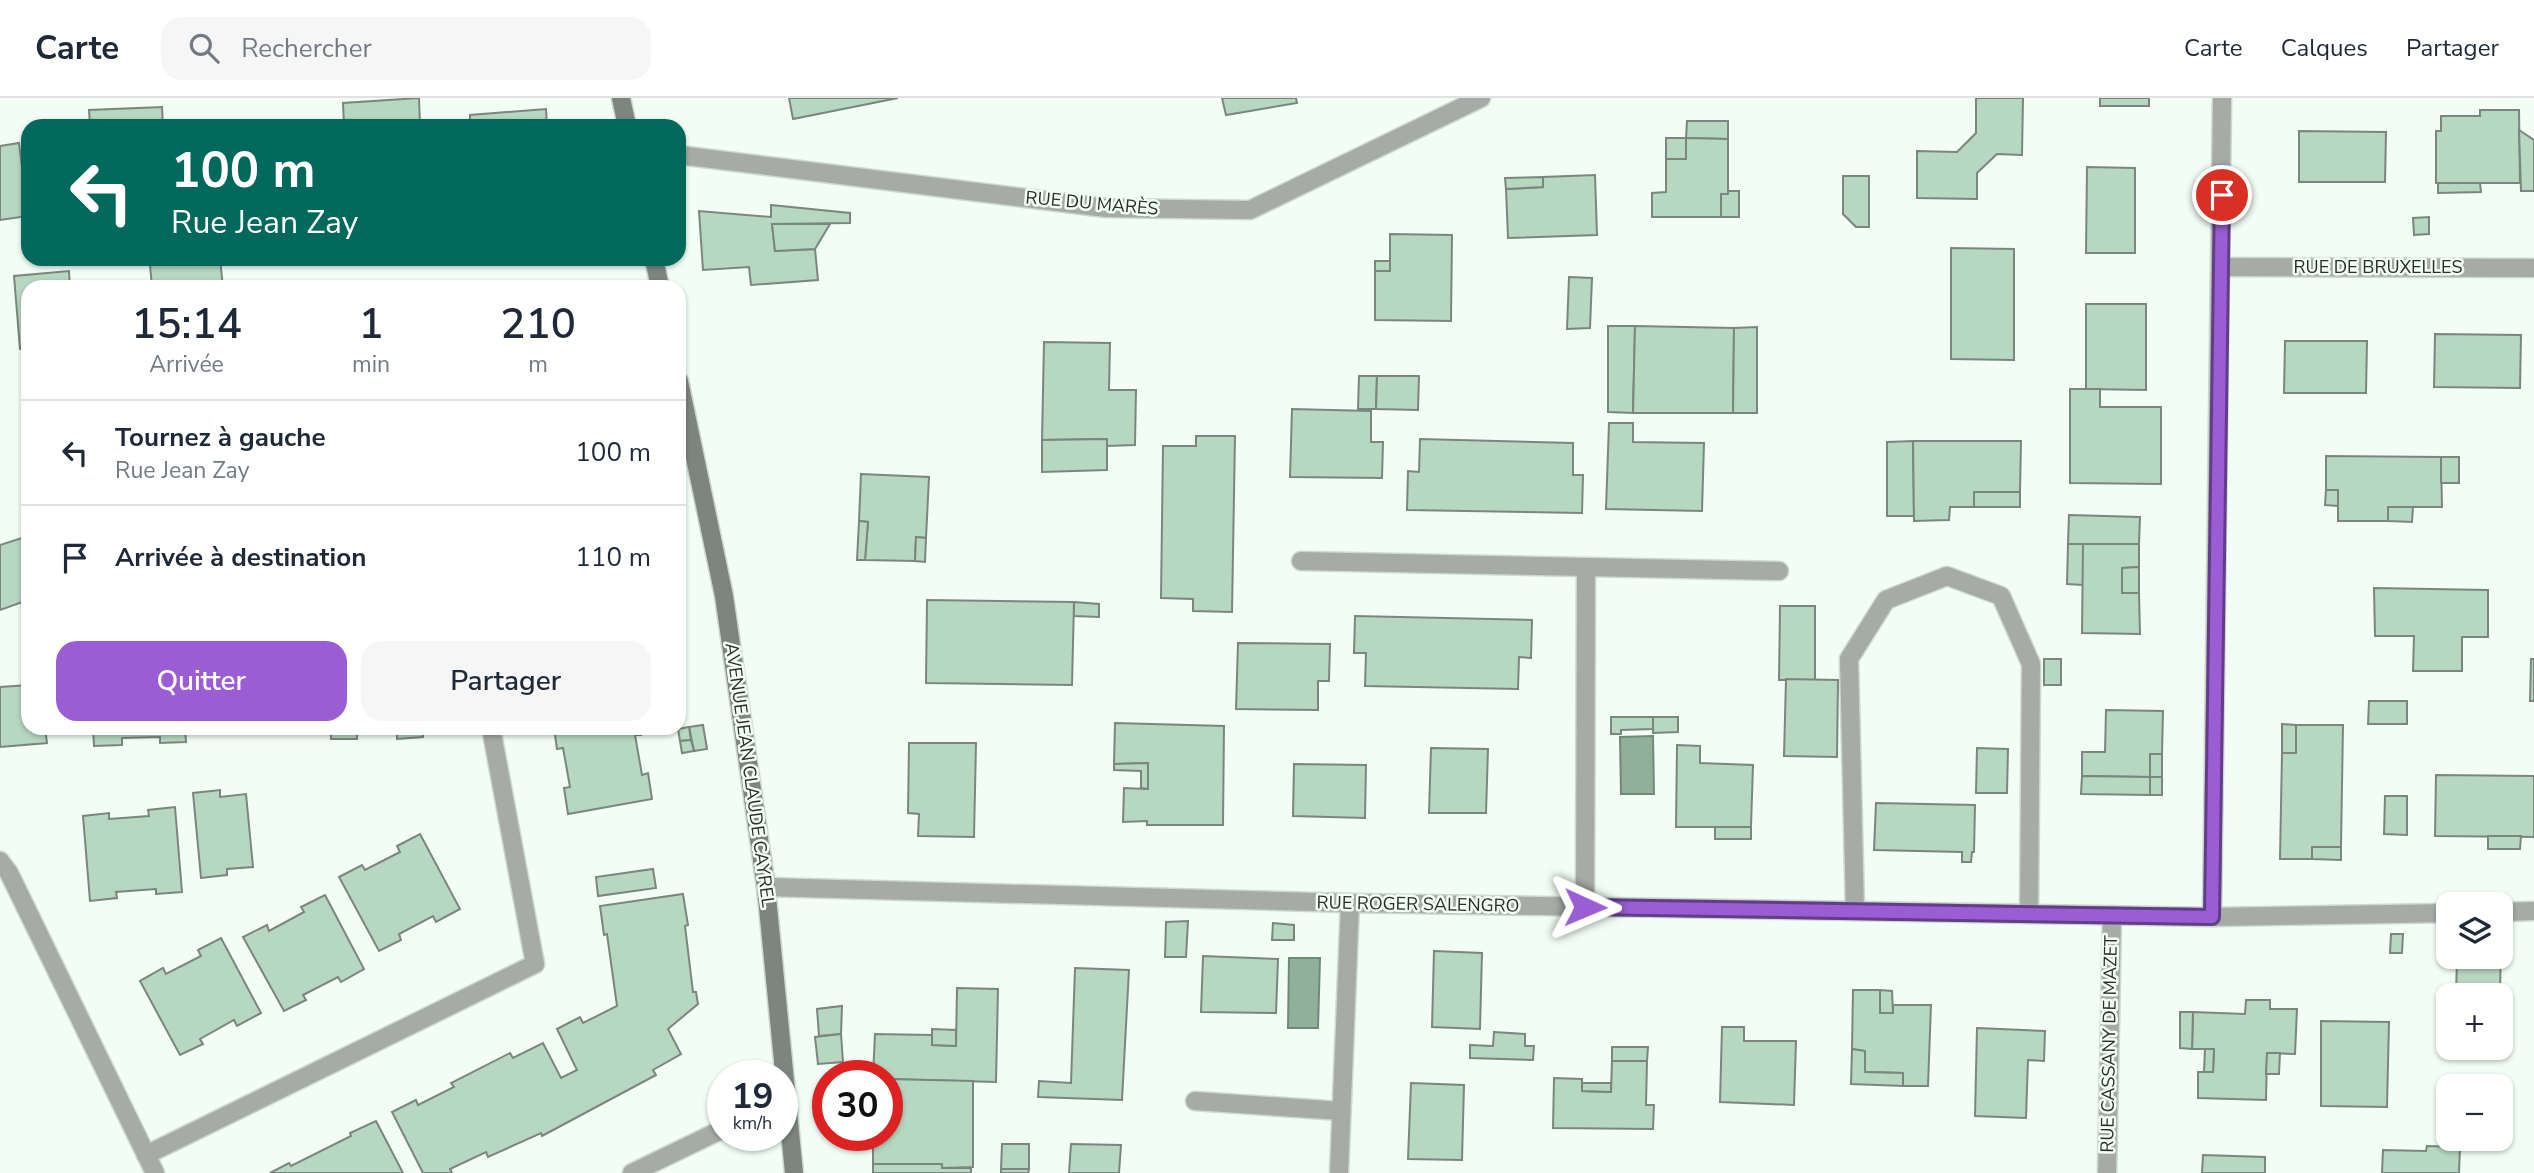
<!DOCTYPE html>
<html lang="fr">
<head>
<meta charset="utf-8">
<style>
	:root { --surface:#fff; --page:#f6f6f7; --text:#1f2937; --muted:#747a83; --line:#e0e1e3; --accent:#9a5dd4 }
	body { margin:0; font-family:"Nunito Sans",sans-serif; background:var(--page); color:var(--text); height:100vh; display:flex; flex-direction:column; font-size:26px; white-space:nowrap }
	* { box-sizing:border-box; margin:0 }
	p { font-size:23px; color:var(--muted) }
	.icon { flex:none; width:38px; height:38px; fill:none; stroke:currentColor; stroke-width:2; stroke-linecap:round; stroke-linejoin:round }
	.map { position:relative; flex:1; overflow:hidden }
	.side { position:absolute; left:21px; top:182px; width:665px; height:455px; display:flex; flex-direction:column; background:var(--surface); border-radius:21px; box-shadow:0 2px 5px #0004 }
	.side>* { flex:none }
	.top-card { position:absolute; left:21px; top:21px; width:665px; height:147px; border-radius:21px; box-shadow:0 2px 5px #0004; background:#00695c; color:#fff; overflow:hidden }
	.buttons { position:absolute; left:2436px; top:794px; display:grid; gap:14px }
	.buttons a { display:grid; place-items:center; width:77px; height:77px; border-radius:14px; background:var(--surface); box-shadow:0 2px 5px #0004; font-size:35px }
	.speed { position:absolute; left:707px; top:962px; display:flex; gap:14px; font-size:35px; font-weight:700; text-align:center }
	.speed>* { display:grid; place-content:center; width:91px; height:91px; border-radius:50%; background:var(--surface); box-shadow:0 2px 5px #0004; line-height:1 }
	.speed small { font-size:18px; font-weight:400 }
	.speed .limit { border:10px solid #d22; background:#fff; color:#111 }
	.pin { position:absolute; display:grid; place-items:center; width:60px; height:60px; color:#fff; margin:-30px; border:4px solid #fff; border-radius:50%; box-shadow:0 2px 7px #0007 }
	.me { position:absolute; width:77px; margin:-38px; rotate:91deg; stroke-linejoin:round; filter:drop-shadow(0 0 5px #0008) }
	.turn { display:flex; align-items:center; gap:24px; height:147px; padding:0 35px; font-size:32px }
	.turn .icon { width:91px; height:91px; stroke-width:2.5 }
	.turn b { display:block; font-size:49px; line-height:60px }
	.eta { display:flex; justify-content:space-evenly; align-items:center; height:119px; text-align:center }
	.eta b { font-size:42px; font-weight:600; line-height:49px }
	.cta { display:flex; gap:14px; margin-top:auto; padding:14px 35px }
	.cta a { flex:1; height:80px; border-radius:21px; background:var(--accent); color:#fff; font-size:28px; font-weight:600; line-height:80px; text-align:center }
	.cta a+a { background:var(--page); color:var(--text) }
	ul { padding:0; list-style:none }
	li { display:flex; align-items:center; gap:21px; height:105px; padding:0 35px; border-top:2px solid var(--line) }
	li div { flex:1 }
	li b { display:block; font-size:26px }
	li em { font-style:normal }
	header { display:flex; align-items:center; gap:42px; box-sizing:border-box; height:98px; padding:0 35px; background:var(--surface); border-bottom:2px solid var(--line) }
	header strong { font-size:33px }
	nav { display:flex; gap:38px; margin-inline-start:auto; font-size:24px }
	.search { width:490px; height:63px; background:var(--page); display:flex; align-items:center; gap:18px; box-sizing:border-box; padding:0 24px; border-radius:21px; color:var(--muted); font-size:26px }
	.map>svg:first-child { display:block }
	.water { fill:#90b09a; stroke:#718979; stroke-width:2 }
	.building { fill:#b6d7c0; stroke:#7b867e; stroke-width:2 }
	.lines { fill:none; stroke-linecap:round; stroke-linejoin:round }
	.street-casing { stroke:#cdd8d1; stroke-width:21 }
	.secondary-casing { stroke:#cdd8d1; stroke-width:21 }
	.street { stroke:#a6aba7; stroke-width:18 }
	.secondary { stroke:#7e8580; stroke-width:18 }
	.route-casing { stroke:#643c8a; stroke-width:18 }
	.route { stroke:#9a5dd4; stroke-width:12 }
	.labels { text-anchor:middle; stroke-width:5; stroke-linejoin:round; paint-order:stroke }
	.street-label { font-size:18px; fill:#2a2e2b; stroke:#f1fdf5 }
</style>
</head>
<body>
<header>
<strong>Carte</strong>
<div class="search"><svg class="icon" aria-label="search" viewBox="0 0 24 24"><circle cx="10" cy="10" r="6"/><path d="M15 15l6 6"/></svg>Rechercher</div>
<nav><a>Carte</a><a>Calques</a><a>Partager</a></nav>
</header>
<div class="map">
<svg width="2534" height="1075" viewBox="0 0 2534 1075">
	<rect width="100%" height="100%" fill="#f1fdf5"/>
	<g class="water">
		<path d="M1653,638L1654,696H1621L1620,639Z"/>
		<path d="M1289,860H1320L1318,930H1288Z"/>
	</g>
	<g class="building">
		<path d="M419,0L420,28H344L343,5Z"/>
		<path d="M789,0H898L793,21Z"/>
		<path d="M1222,0H1296L1297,5L1226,17Z"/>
		<path d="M1976,0H2023L2022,57L1997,56L1977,75V101L1917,100V53L1957,54L1976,35Z"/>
		<rect x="2100" y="0" width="49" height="8"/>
		<path d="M162,9L163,28H90L89,12Z"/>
		<path d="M546,11L547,28H470V17Z"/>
		<path d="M2480,12H2519L2520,85H2436V33H2441V18H2480Z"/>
		<path d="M1687,23H1728V41L1686,40Z"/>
		<path d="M2519,32L2534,42V93H2521Z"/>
		<path d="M2299,33L2386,34L2385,84H2299Z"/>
		<rect x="1666" y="40" width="20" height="21"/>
		<path d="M1686,40L1728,41V96H1721V119H1652V95L1666,94V61H1686Z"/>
		<path d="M19,45L28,118L0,122V48Z"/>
		<path d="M2087,69L2135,70V155H2086Z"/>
		<path d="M1595,77L1597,137L1508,140L1506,91L1543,89V79Z"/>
		<path d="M1843,78H1869V129H1856L1843,116Z"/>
		<path d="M1543,79V89L1506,91L1505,80Z"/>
		<path d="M2438,85H2480L2481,94L2438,95Z"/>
		<path d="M1728,93H1739V119H1721V96H1728Z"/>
		<path d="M771,107L850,115V125L772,126L775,153L815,151L818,182L751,187L749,169L703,172L699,113L771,119Z"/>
		<path d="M2429,119V136L2414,137L2413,120Z"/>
		<path d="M772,126H830L815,151L775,153Z"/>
		<path d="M1390,136L1452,137L1451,223L1375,222V173H1390Z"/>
		<path d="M1951,150L2014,151V262L1951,261Z"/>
		<path d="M220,161L223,189H152L150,167Z"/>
		<rect x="1375" y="163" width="15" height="10"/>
		<path d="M69,173L70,189H28V250L20,251L14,178Z"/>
		<path d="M1569,179L1592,180L1590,230L1567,231Z"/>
		<path d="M2086,206H2146V292L2086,291Z"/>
		<path d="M1608,228H1635L1633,315L1608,314Z"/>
		<path d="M1635,228L1734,230L1733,315H1633Z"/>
		<path d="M1757,229V315H1733L1734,230Z"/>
		<path d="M2435,236L2521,237L2520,290L2434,289Z"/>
		<path d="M2285,243H2367L2366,295H2284Z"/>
		<path d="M1044,244L1110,245L1109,292H1136L1135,347L1107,348V341L1042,342Z"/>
		<path d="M1359,278H1377L1376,311H1358Z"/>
		<path d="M1377,278H1419L1418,312L1376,311Z"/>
		<path d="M2070,291H2100V309H2161V386L2070,385Z"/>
		<path d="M1292,311L1371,313V344H1383L1382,380L1290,379Z"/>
		<path d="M1609,325H1633V344L1704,345L1702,413L1606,411Z"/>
		<path d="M1196,338H1235L1232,514L1193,513V501L1161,500L1163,348H1196Z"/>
		<path d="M1107,341V372L1042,374V342Z"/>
		<path d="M1420,341L1573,345V377H1583L1582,415L1407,412L1408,373L1419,374Z"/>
		<path d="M1913,343L1914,418H1887V344Z"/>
		<path d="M1913,343H2021L2020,394H1974V409H1950L1949,422L1914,423Z"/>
		<path d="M2326,358L2441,359L2442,409H2388V423H2338V392H2326Z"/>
		<rect x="2441" y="359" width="18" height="26"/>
		<path d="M861,376L929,379L926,440L916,439L915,463L865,462L868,424L859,423Z"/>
		<path d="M2326,392H2338V408L2325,407Z"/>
		<rect x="1974" y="394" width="46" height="15"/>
		<path d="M2388,409H2413L2412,424L2388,423Z"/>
		<path d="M2069,417L2140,419L2139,446H2068Z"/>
		<path d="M859,423L868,424L865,462H857Z"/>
		<path d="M28,438V502L0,512V447Z"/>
		<path d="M916,439L926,440L925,464L915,463Z"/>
		<path d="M2068,446H2083V487L2067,486Z"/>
		<path d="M2083,446H2139V469L2122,470V495H2139L2140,536L2082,535Z"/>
		<path d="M2139,469V495H2122V470Z"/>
		<path d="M2374,490L2488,492V539H2462V573H2413L2414,538H2375Z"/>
		<path d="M927,502L1074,504L1072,587L926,585Z"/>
		<path d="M1074,504L1099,506V519L1074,518Z"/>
		<path d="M1780,508H1815V582H1779Z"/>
		<path d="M1355,518L1532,522L1531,560L1519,559L1518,591L1365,588L1366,555H1354Z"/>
		<path d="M1238,545L1330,546L1329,583H1318V612L1236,611Z"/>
		<rect x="2044" y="561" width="17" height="26"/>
		<path d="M2531,561H2534V603H2530Z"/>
		<path d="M1786,581L1838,582L1837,659L1784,658Z"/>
		<path d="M28,587V630H45L47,645L0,649V589Z"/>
		<path d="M2369,603H2407V626H2368Z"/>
		<path d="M2106,612L2163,613L2162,656H2150V679L2082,678V654H2105Z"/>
		<path d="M1611,619H1653V631L1621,632V636H1611Z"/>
		<path d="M1653,619H1678V634L1653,635Z"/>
		<path d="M1115,625L1224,628L1223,727H1147V723L1123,724L1124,690L1148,691V665L1114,666Z"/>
		<path d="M2282,626L2296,627V655H2282Z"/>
		<path d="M703,627L707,651L694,653L689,629Z"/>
		<path d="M2296,627H2343L2341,749H2312V761H2280L2282,655H2296Z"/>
		<path d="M689,629L691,642L680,643L678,631Z"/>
		<path d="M93,630H185L186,644L160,645V639L122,640V647L94,648Z"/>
		<path d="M205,630H311V633H280V630L206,635Z"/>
		<path d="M331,630H423V639L397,641V634L357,635V641H331Z"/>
		<path d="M554,630H640L641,637H635L642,677L648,675L652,701L568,716L564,690L570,689L563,650L557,651Z"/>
		<path d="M691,642L694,653L682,655L680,643Z"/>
		<path d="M909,645H976L974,739L918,738L919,716L908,715Z"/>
		<path d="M1677,647L1700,648V665L1753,667L1751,729H1676Z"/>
		<path d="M1431,650L1488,651L1486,715H1429Z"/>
		<path d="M1977,650L2008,651L2007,695H1976Z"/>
		<rect x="2150" y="656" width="12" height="23"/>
		<path d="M1148,665V691L1141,690V673L1114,672V666Z"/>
		<path d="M1294,666L1366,667L1365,720L1293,718Z"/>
		<path d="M2436,677L2534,678V739L2435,738Z"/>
		<path d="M2082,678L2150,679V697L2081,696Z"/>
		<rect x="2150" y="679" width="12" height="18"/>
		<path d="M220,692V699L246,696L253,769L227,771V777L201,780L193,695Z"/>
		<path d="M2385,698H2407V737L2384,736Z"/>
		<path d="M1876,705L1975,707L1974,754H1972L1971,764H1962V754L1874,752Z"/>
		<path d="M175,709L182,794L156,796V791L116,794L117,800L90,803L83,718L109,715V721L149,718L148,712Z"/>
		<rect x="1715" y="729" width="36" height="12"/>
		<path d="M420,736L460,811L436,824L433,818L399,836L401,842L379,853L339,779L362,767L365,772L400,754L397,748Z"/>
		<path d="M2488,738H2521L2520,751H2488Z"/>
		<path d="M2312,749H2341V762L2312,761Z"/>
		<path d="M653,771L656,790L598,798L596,779Z"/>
		<path d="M683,796L688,827L685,828L693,894H696L698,906L668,931L681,956L653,972L656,977L542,1038L541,1035L488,1059L486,1054L450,1071L452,1075H423L392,1014L416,1002L418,1007L454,989L451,985L510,955L513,960L543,945L561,980L577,972L557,931L580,919L583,925L617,908L607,836L604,837L600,808Z"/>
		<path d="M325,797L364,871L341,884L338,879L303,897L306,902L284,913L243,839L267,827L269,833L304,814L301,809Z"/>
		<path d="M1188,823L1186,859H1165L1166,824Z"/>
		<path d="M1273,825L1294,827V842H1272Z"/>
		<path d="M2391,836H2403L2402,855H2390Z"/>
		<path d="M221,840L261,915L237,928L234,922L200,941L203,946L180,957L140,883L163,870L166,876L201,858L198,852Z"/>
		<path d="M2501,841L2500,898H2456L2457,859H2501Z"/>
		<path d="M1434,853L1482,855L1480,931L1432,929Z"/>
		<path d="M1203,858L1278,861L1276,915L1201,914Z"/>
		<path d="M1075,870L1129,872L1122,1002L1038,999L1039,983L1071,985Z"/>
		<path d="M957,890L998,891L996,984L887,981V978H873L875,936L932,937V947L956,948Z"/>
		<path d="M1853,892H1880V915H1893V907H1931L1928,988H1903V975L1865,974V953L1852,951Z"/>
		<path d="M1880,892L1892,893L1893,915H1880Z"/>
		<path d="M2246,902H2270V911H2297L2295,956L2267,955L2266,1002L2198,1000V974H2213L2214,951H2192L2193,914L2245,916Z"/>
		<path d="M842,908L841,936L819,938L817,911Z"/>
		<path d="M2180,914H2193L2192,951L2180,950Z"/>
		<path d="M2321,923L2389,924L2387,1009L2321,1008Z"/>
		<path d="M1722,929H1744V943H1796L1794,1007L1720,1004Z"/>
		<path d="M1977,930L2045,933L2044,963L2028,962L2026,1020L1975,1018Z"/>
		<path d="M932,931L956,932V948L932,947Z"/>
		<path d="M1494,934L1525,936V948H1534L1533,962L1470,960V947L1493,948Z"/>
		<path d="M841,936L843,964L818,966L815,939Z"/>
		<path d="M1612,949H1648L1647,963H1612Z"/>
		<path d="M1852,951L1865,953V974L1903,975V988L1851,986Z"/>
		<path d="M2205,951H2214L2213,974H2204Z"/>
		<path d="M2267,955H2280L2279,976H2266Z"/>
		<path d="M1612,963H1647L1646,1007H1654L1653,1031L1553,1030L1554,980L1582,981V993L1611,994Z"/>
		<path d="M887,981L973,983V1069L942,1070V1066H873V1038H887Z"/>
		<path d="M1411,985L1464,987L1462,1062L1408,1061Z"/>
		<path d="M1582,985H1611V994L1582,993Z"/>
		<path d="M376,1023L403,1075H270L289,1065L291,1068L351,1038L350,1035Z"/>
		<path d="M1002,1046H1029V1071H1001Z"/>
		<path d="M1071,1046L1121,1047L1119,1075H1069Z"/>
		<path d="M2427,1048L2460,1049L2459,1075H2382L2383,1052L2426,1053Z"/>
		<path d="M2203,1057L2265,1059V1075H2202Z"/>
		<path d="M873,1066H942V1070H971V1075H873Z"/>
		<path d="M1001,1071H1029L1028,1075H1001Z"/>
	</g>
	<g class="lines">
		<g class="street-casing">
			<g id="street">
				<path d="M679,57L1106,110L1250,112L1481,0"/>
				<path d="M2222,169L2534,170"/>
				<path d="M1301,463L1779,473"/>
				<path d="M0,763L9,775L155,1075"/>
				<path d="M766,789L1350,805L1855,813L2212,819L2448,815"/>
				<path d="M1585,809L1586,469"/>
				<path d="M1855,813L1849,561L1886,502L1947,478L2001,498L2031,566L2029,816"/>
				<path d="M2501,814L2534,813"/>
				<path d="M2212,819L2222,0"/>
				<path d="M1195,1003L1341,1013"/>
				<path d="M146,1057L535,866L491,630"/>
				<path d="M632,1075L723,1031"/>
				<path d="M1339,1075L1350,805"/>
				<path d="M2107,1075L2112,817"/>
			</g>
		</g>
		<g class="secondary-casing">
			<g id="secondary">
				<path d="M621,0L627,28"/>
				<path d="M654,161L660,189"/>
				<path d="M679,283L724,498L766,789L794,1075"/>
			</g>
		</g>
		<use href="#street" class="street"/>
		<use href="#secondary" class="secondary"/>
	</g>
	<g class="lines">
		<g class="route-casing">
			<path id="route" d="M1585,809L2212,819L2222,97"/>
		</g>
		<use href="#route" class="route"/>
	</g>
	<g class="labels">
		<g class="street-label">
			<text transform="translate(1092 105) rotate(5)" y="6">RUE DU MARÈS</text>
			<text x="2378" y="175">RUE DE BRUXELLES</text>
			<text transform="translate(750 677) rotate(82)" y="6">AVENUE JEAN CLAUDE CAYREL</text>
			<text transform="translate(1418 806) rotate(1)" y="6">RUE ROGER SALENGRO</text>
			<text transform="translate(2109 946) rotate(-89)" y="6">RUE CASSANY DE MAZET</text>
		</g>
	</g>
</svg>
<div class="buttons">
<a><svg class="icon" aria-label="layers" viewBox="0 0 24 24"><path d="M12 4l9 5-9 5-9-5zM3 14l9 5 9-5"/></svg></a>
<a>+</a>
<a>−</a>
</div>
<div class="speed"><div>19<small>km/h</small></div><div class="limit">30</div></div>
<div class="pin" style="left:2222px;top:97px;background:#d93025"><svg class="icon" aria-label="arrive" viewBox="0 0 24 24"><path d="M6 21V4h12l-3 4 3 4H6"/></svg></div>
<svg class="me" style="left:1585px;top:809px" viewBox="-20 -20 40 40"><path d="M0-17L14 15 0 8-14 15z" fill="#9a5dd4" stroke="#fff" stroke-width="4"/></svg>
<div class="top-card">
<div class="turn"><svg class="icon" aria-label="left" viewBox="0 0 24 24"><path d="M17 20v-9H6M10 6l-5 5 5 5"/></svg><div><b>100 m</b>Rue Jean Zay</div></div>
</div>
<section class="side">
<div class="eta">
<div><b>15:14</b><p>Arrivée</p></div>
<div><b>1</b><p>min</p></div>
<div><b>210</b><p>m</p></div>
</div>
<ul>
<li><svg class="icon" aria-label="left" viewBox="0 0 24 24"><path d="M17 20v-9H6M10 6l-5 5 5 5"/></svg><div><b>Tournez à gauche</b><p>Rue Jean Zay</p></div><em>100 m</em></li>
<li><svg class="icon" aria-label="arrive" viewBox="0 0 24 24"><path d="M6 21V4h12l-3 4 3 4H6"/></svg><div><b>Arrivée à destination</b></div><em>110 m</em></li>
</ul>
<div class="cta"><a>Quitter</a><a>Partager</a></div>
</section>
</div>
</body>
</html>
